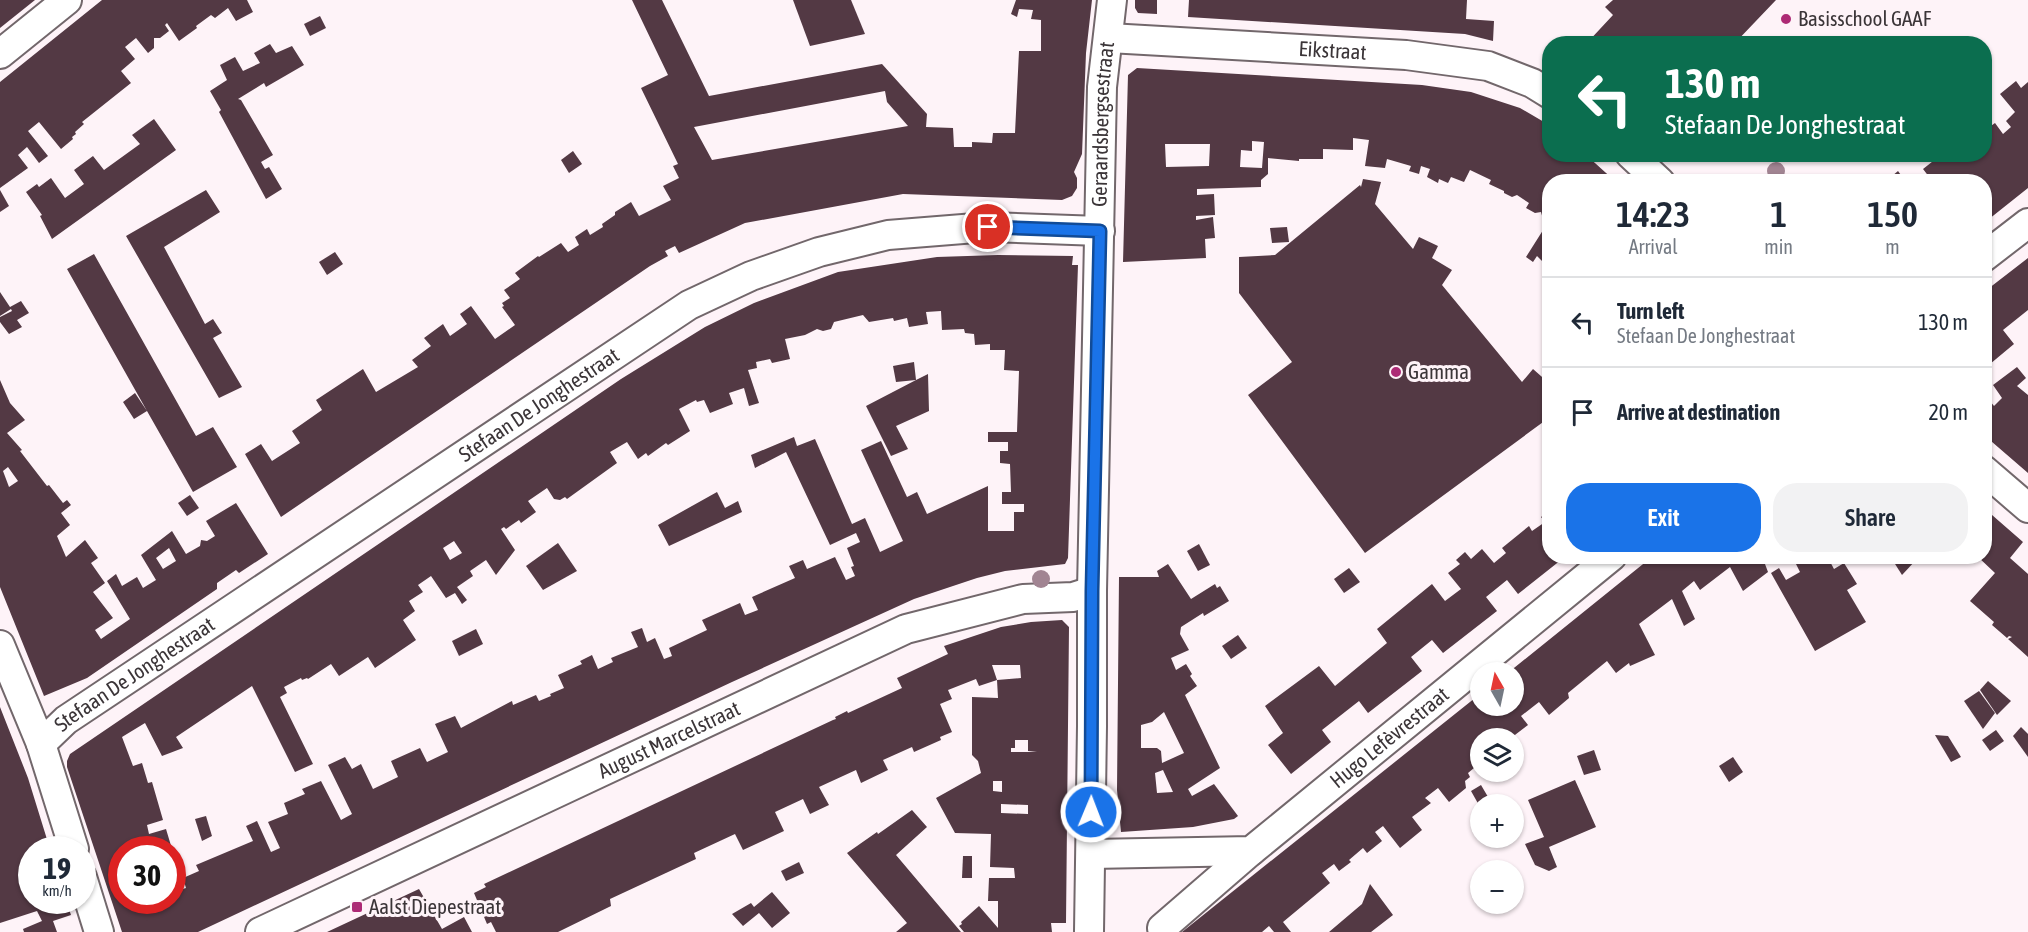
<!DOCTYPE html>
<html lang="en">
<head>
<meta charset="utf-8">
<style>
	:root { --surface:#fff; --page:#f2f2f3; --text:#1f2937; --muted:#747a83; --line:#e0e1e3; --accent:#1a73e8 }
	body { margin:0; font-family:"Asap Condensed",sans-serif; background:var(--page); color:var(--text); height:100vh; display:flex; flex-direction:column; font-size:22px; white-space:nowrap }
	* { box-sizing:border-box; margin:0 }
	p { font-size:20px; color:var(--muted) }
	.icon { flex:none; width:33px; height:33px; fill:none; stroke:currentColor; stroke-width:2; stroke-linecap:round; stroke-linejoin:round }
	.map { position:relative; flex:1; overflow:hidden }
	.sheet { position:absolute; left:1542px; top:174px; width:450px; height:390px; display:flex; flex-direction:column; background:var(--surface); border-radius:24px; box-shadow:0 2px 4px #0004 }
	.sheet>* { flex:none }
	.banner { position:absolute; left:1542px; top:36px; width:450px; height:126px; border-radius:24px; box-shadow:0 2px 4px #0004; background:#0b6e4f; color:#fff; overflow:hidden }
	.needle { width:39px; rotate:351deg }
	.controls { position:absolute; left:1470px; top:662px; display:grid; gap:12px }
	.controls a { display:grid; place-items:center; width:54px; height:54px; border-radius:50%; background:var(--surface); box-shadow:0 2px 4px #0004; font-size:30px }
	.speed { position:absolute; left:18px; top:836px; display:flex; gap:12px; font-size:30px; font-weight:700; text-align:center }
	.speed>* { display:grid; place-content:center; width:78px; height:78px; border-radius:50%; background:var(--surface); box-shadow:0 2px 4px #0004; line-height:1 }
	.speed small { font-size:15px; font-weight:400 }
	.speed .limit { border:9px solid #d22; background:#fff; color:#111 }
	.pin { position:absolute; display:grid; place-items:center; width:51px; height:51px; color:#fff; margin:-26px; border:3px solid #fff; border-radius:50%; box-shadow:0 2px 6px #0007 }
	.me { position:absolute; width:66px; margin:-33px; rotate:1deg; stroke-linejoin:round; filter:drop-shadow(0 0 4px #0008) }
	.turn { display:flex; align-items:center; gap:21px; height:126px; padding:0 24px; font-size:27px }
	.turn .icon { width:78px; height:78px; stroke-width:2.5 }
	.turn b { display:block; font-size:42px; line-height:51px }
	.eta { display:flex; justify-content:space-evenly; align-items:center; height:102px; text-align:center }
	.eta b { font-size:36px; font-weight:600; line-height:42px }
	.button { display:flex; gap:12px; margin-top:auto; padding:12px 24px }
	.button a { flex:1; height:69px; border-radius:24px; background:var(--accent); color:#fff; font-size:24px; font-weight:600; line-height:69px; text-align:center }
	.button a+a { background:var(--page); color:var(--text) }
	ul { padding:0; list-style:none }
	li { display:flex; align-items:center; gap:18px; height:90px; padding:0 24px; border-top:2px solid var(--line) }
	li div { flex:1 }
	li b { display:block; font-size:22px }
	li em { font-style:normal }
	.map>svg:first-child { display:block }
	.building { fill:#533944; fill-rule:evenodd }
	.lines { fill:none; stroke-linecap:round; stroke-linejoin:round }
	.minor-casing { stroke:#72676b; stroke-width:32 }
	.minor { stroke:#fff; stroke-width:28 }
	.tree { fill:#a18492 }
	.route-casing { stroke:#114b97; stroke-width:15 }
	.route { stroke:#1a73e8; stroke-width:10 }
	.poi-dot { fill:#ad2a75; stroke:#fef3f8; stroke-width:2 }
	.labels { text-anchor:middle; stroke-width:6; stroke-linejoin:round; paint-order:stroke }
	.poi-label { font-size:21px; fill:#3b3538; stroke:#fef3f8; text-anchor:start }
	.street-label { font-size:21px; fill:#3b3538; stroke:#fef3f8 }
</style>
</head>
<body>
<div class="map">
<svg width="2028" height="932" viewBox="0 0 2028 932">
	<rect width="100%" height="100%" fill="#fef3f8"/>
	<g class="building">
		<path d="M0,0H35L0,28Z"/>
		<path d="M102,0H247L253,12L236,21L228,8L215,18L211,15L196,26L197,28L179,41L167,23L165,25L169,31L160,38H154V48L148,53L136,38L125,47L135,59L121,71L131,83L82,122L84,124L75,132L76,134L72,137L73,139L61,149L39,122L28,131L48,156L39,163L27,147L18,155L28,168L0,188V82Z"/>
		<path d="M632,0H662L709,96L882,64L927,114L926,127L953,128L954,147H972V142L992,143L993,133H1015L1019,51H1041V20L1031,19L1033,10L1019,9L1017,17L1011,14L1016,0H1092L1086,53L1082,154L1074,172L1077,178V188L1072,196L1062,200L903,194L745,223L679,253L675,246L665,251L668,256L650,266L281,517L245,454L261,444L272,461L300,443L292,431L322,410L316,400L363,369L376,392L418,367L412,360L431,346L424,338L443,324L450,336L467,324L460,314L471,306L495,339L515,325L502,307L504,306L502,303L510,298L504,290L520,279L515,273L538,256L539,257L561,243L568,252L579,245L575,237L587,229L590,235L603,227L602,224L615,215V212L631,202L639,216L671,200L663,186L679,178L673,166L678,164L641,88L668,75ZM885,91L887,102L908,126L712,160L694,127Z"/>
		<path d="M793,0H851L865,34L810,46Z"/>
		<path d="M1135,0H1157V14L1138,13L1135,8Z"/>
		<path d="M1189,0H1467L1466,19L1494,21L1493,41L1465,34L1188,17Z"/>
		<path d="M1613,0H1776L1734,44H1586L1613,15L1605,7Z"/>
		<path d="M320,16L326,28L310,36L304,24Z"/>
		<path d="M270,44L276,53L292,46L304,65L266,87L264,83L238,99L241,100L273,155L261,162L265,169L269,167L282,189L266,199L219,112L221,110L210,91L227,80L220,65L235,57L243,71L260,63L254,53Z"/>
		<path d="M1137,68L1422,85L1471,92L1520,108L1544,122L1550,126V154H1585L1616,182H1550V259L1545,264L1537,256L1533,262L1526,257L1545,227L1543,226L1544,223L1541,212L1535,213L1526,208L1529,203L1517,195L1512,197L1504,193V191L1489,184L1491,180L1470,170L1464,182L1451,177L1448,183L1439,179L1438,183L1427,177L1430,169L1421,166L1419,174L1409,171L1411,166L1387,159L1385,168L1365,166L1369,140L1353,138V150L1323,149V159H1299V161L1268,158V174L1261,180V187L1197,189V195L1214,194L1215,215L1196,216V220L1213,217L1215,238L1205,239L1206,258L1123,262L1128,75ZM1252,141L1264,142L1262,168L1240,167L1241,150L1252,151ZM1165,144H1210L1209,166L1166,167Z"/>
		<path d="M2016,81L2021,88L2028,82V188L1984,223V182H1933L1923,169L1942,154H1984V131L1995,123L2003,134L2011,127L2006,121L2015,112L2000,94Z"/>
		<path d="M154,119L176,150L52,239L40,216L42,215L26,192L37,184L39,187L51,178L65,198L84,184L74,170L93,156L104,170L140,144L132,135Z"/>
		<path d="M573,151L582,164L569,173L561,160Z"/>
		<path d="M1898,171L1906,182H1885Z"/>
		<path d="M1363,179L1381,182L1375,204L1413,249L1419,237L1438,246L1432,258L1452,270L1442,285L1522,382L1533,369L1550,384L1545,389L1550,394V417L1365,553L1248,395L1292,362L1239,293V257L1275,255L1360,185L1361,187Z"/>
		<path d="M0,190L9,206L0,212Z"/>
		<path d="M206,190L220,212L164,247L205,324L213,319L222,333L213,338L242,387L219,398L126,236Z"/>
		<path d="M1287,227L1289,242L1272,243L1270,228Z"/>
		<path d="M335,252L343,264L327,275L319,262Z"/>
		<path d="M94,254L196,436L213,427L237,467L193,492L147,411L134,419L123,402L135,393L147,411L67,269Z"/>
		<path d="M998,255L1073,256L1072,265H1078L1068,558L1065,564L1005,571L977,578L914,599L732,682L198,932H122L67,767V761L70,754L621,379L705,327L754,303L838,272L937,257ZM941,311L942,330L964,329L965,333L974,334L975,345L990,344V350H1005L1004,370L1019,371L1017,432H988V442H1008V451H1000V463L1010,464L1011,492H1002V504H1024V512H1014V531H988V486L927,514L917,492L907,497L881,441L861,450L903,541L880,552L865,518L852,524L815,439L797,446L794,437L751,455L755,468L786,452L830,545L856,533L860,542L847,548L854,566L851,567L855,576L846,580L835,557L807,569L803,560L789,566L795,578L752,597L758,610L745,615L740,603L702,620L707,630L669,648L672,656L664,659L655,638L647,642L642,628L631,632L638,647L611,658L613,662L598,669L592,655L580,661L582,664L558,675L564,688L550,694L551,696L539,701L536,695L513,705L512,701L461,728L455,716L435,724L448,752L427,762L420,748L391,761L398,777L373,789L361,764L352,769L345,757L328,765L352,814L341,820L321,781L302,789L305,794L284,803L288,814L268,822L280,848L271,852L257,821L246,826L253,841L196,865L199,871L183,878L186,888L176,891L172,882V900H122V849H172L166,829L149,834L147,825L163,820L152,782L148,783L142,763L133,766L122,737L145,723L162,756L183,748L176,737L252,686L295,772L313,764L280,697L287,693L284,687L301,678L302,680L307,678L308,679L331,664L339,676L368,657L375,668L416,640L403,620L415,611L409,601L423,592L418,585L431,576L446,598L455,593L462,604L467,600L457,587L473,576L470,571L486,560L496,575L515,550L501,529L504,527L506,529L519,520L521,523L536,512L528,501L547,488L554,499L560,500L565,497L567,499L617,463L610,452L627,442L638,459L646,453L648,456L666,443L668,445L690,431L679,409L696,400L697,402L704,400L710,413L733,404L729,393L744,388L749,406L759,403L748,370L757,368L756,362L770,359L772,363L790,359L785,339L805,335L817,329L823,331L831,329L834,322L863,315L869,322L893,318L894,321L907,318L909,327L928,324L926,312ZM454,541L462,553L450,560L443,548Z"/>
		<path d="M2028,258V310L2003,330L2014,344L1984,369V292Z"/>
		<path d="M0,292L10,307L21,301L29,313L17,320L22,327L9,334L0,322V317L12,311L11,309L0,316Z"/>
		<path d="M914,362L916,380L928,374L929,411L896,426L908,449L891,456L866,406L916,380L896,382L893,366Z"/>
		<path d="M2017,367L2026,378L2017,386L2028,395V473L1984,435V397L1986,396L1994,406L2002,398L1993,385Z"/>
		<path d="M0,380L10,403L25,420L7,433L22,450L20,451L47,486L49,485L63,503L67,500L71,505L61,513L70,525L57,536L66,557L85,540L98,558L91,563L105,583L93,592L113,618L95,630L101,639L130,619L107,581L116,574L122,586L137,577L143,588L156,580L141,555L172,531L186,554L200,546L201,540L207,541L215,536L206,521L236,503L268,554L239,573L236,570L217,583V589L87,678L44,696L0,587ZM8,467L18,481L9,487L3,471ZM169,548L176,561L163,569L156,558Z"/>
		<path d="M717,492L725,508L738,501L742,512L669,546L658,525Z"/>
		<path d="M190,495L199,508L187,516L178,503Z"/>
		<path d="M1984,508L2023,542L2010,558L2028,574V657L2008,639L2012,637L2009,636L2007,638L1992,625L1994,622L1970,601L1995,573L1977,556H1984Z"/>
		<path d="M1550,510V556H1566L1518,594L1507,580L1486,597L1497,611L1443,653L1432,640L1411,657L1422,671L1368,713L1359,701L1322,730L1331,742L1291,774L1268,745L1283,733L1265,706L1319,666L1335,686L1387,643L1377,629L1432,584L1445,601L1461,589L1448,573L1460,564L1456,560L1465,552L1471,559L1482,549L1494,563L1506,553L1502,548L1529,526L1532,531L1545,522L1541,517Z"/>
		<path d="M558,543L577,571L543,590L526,566Z"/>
		<path d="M1199,544L1210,565L1198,571L1187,551Z"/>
		<path d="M1653,556H1762L1768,572L1743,591L1730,567L1700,590L1694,581L1682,591L1695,619L1684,626L1672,599L1639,624L1655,655L1630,666L1629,663L1616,673L1607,661L1568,693L1569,698L1549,715L1539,702L1521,716L1528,725L1511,738H1480V763L1468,773L1470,777L1465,781L1466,788L1449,802L1438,788L1425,798L1431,803L1412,817L1422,830L1400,848L1383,826L1375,832L1382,841L1367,853L1363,848L1349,860L1351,862L1339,871L1334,864L1322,873L1330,883L1283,922L1291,932H1274L1269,926L1262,932H1182L1480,694V705H1514V672H1509Z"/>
		<path d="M1792,556H1827L1834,569L1844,563L1857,584L1847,590L1866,622L1815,651L1771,573L1779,568L1786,580L1800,572Z"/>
		<path d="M1890,556H1912L1916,560L1902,575Z"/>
		<path d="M1168,564L1191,599L1215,584L1217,588L1220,586L1229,601L1204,616L1203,613L1181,627L1180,634L1189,650L1171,658L1176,670L1186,664L1192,674L1190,676L1197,686L1185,695L1220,768L1188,789L1192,796L1214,784L1238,816L1234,819L1193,827L1121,832L1117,790L1119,577H1159L1157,571ZM1164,712L1184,753L1162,763L1161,751L1157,748H1141V725L1152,722ZM1163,770L1173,792L1157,793L1155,773Z"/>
		<path d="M1349,568L1360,582L1344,593L1334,579Z"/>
		<path d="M1062,620L1069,627L1066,923H1051L1052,932H964L959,926L962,924L961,922L979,906L998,928V901H988L989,878H1015L1014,868L990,867L991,834L955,833L936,798L981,773L978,761L972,755V697L998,698L997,680L979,686L976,679L948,690L952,699L940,704L952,732L940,737L941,740L914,752L912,747L883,760L888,770L861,783L856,770L819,787L829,805L810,814L803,799L775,812L784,831L743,850L735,834L694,853L696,859L610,899L611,906L558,932H496L491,922L487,924L474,893L486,887L484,884L833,720L836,719L835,717L847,711L848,713L902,688L897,678L948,654L944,646L1001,627L1031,622ZM992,665H1020L1021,678L997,680ZM1015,740H1028V751L1037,752H1011V748H1015ZM993,781H1002V792L993,791ZM1001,804L1028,805V814L1001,813Z"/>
		<path d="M476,629L483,644L459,656L452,641Z"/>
		<path d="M1238,635L1247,648L1231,659L1222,646Z"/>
		<path d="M1988,681L2011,701L1997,715L1980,690Z"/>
		<path d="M1979,691L1995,713L1983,729L1964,701Z"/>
		<path d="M0,707L28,778L50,849H32V900H66L71,915L53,921L57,932H24L23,929L42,921L37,911L0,923Z"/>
		<path d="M2021,727L2028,734V757L2013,736Z"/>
		<path d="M1996,730L2004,741L1990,751L1982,740Z"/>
		<path d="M1935,735L1948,736L1961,757L1951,762Z"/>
		<path d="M1594,750L1601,770L1584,775L1577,756Z"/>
		<path d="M1733,757L1743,772L1729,782L1719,766Z"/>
		<path d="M1575,780L1596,827L1549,847L1557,867L1549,871L1535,865L1525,844L1544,837L1528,800Z"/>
		<path d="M1481,785L1491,802L1480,804V807L1471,791Z"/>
		<path d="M912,810L927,827L896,855L961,932H896L907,923L847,853L877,832L878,834Z"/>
		<path d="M206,816L212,836L202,841L195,819Z"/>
		<path d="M963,856H972V878H962Z"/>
		<path d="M799,862L804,873L786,881L781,871Z"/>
		<path d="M1370,884L1393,915L1371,932H1329L1362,904Z"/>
		<path d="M419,889L442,929L464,917L472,932H327Z"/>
		<path d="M772,892L790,913L772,928L759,913L743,926L732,914L751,903L754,907Z"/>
	</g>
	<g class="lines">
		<g class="minor-casing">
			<g id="minor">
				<path id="s1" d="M1109,38L1406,55L1488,66L1532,83L1550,94"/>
				<path d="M0,54L67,0"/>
				<path d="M1630,154L1660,182"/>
				<path d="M1984,257L2028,223"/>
				<path d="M1984,470L2028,508"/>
				<path d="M0,645L41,744L74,849"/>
				<path id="s2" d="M41,744L66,720L689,305L751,276L819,252L888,235L988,227L1100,231"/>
				<path id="s3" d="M1091,854L1251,851L1612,556"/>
				<path d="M82,877L99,932"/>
				<path d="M1162,928L1251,851"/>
				<path id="s4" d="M260,932L906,629L1023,599L1073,597L1092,591"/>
				<path id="s5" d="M1089,932L1092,726V591L1102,87L1112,0"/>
			</g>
		</g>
		<use href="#minor" class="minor"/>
	</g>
	<g class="tree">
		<circle cx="1776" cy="171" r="9"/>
		<circle cx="1041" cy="579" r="9"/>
	</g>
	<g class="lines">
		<g class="route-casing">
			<path id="route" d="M988,227L1100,231L1092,591L1091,812"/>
		</g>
		<use href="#route" class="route"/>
	</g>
	<g class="poi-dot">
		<circle cx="1786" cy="19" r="6"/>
		<circle cx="1396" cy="372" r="6"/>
		<rect x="351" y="901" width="12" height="12" rx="3"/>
	</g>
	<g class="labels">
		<g class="poi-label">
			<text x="1798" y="26">Basisschool GAAF</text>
			<text x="1408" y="379">Gamma</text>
			<text x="369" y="914">Aalst Diepestraat</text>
		</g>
		<g class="street-label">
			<text dy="7" stroke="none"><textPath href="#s1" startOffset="224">Eikstraat</textPath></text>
			<text dy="7" stroke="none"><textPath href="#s5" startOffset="808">Geraardsbergsestraat</textPath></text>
			<text dy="7" stroke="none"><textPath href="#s2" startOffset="603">Stefaan De Jonghestraat</textPath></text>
			<text dy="7" stroke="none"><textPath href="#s2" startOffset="117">Stefaan De Jonghestraat</textPath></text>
			<text dy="7" stroke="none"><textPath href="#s3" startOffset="339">Hugo Lefèvrestraat</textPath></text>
			<text dy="7" stroke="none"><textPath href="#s4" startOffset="452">August Marcelstraat</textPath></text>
		</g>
	</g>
</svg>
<div class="controls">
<a><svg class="needle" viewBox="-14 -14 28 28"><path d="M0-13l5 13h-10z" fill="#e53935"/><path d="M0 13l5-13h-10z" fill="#747a83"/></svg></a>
<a><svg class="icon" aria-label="layers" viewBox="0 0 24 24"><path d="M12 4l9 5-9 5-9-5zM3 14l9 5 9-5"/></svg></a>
<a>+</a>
<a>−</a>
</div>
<div class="speed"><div>19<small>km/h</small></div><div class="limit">30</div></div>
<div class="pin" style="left:988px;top:227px;background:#d93025"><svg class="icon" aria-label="arrive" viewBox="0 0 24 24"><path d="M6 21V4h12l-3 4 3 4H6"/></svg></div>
<svg class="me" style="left:1091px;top:812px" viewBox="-20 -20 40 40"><circle r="17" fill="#1a73e8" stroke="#fff" stroke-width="3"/><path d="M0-11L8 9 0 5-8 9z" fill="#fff"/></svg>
<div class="banner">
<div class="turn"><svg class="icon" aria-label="left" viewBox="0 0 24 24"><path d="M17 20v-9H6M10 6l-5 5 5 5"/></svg><div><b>130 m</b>Stefaan De Jonghestraat</div></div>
</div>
<section class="sheet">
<div class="eta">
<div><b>14:23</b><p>Arrival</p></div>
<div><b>1</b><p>min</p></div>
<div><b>150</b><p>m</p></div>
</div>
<ul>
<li><svg class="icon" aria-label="left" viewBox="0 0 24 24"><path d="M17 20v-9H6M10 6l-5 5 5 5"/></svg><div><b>Turn left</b><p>Stefaan De Jonghestraat</p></div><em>130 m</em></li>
<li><svg class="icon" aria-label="arrive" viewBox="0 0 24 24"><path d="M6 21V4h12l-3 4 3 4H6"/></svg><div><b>Arrive at destination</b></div><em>20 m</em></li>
</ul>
<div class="button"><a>Exit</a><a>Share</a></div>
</section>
</div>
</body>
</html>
